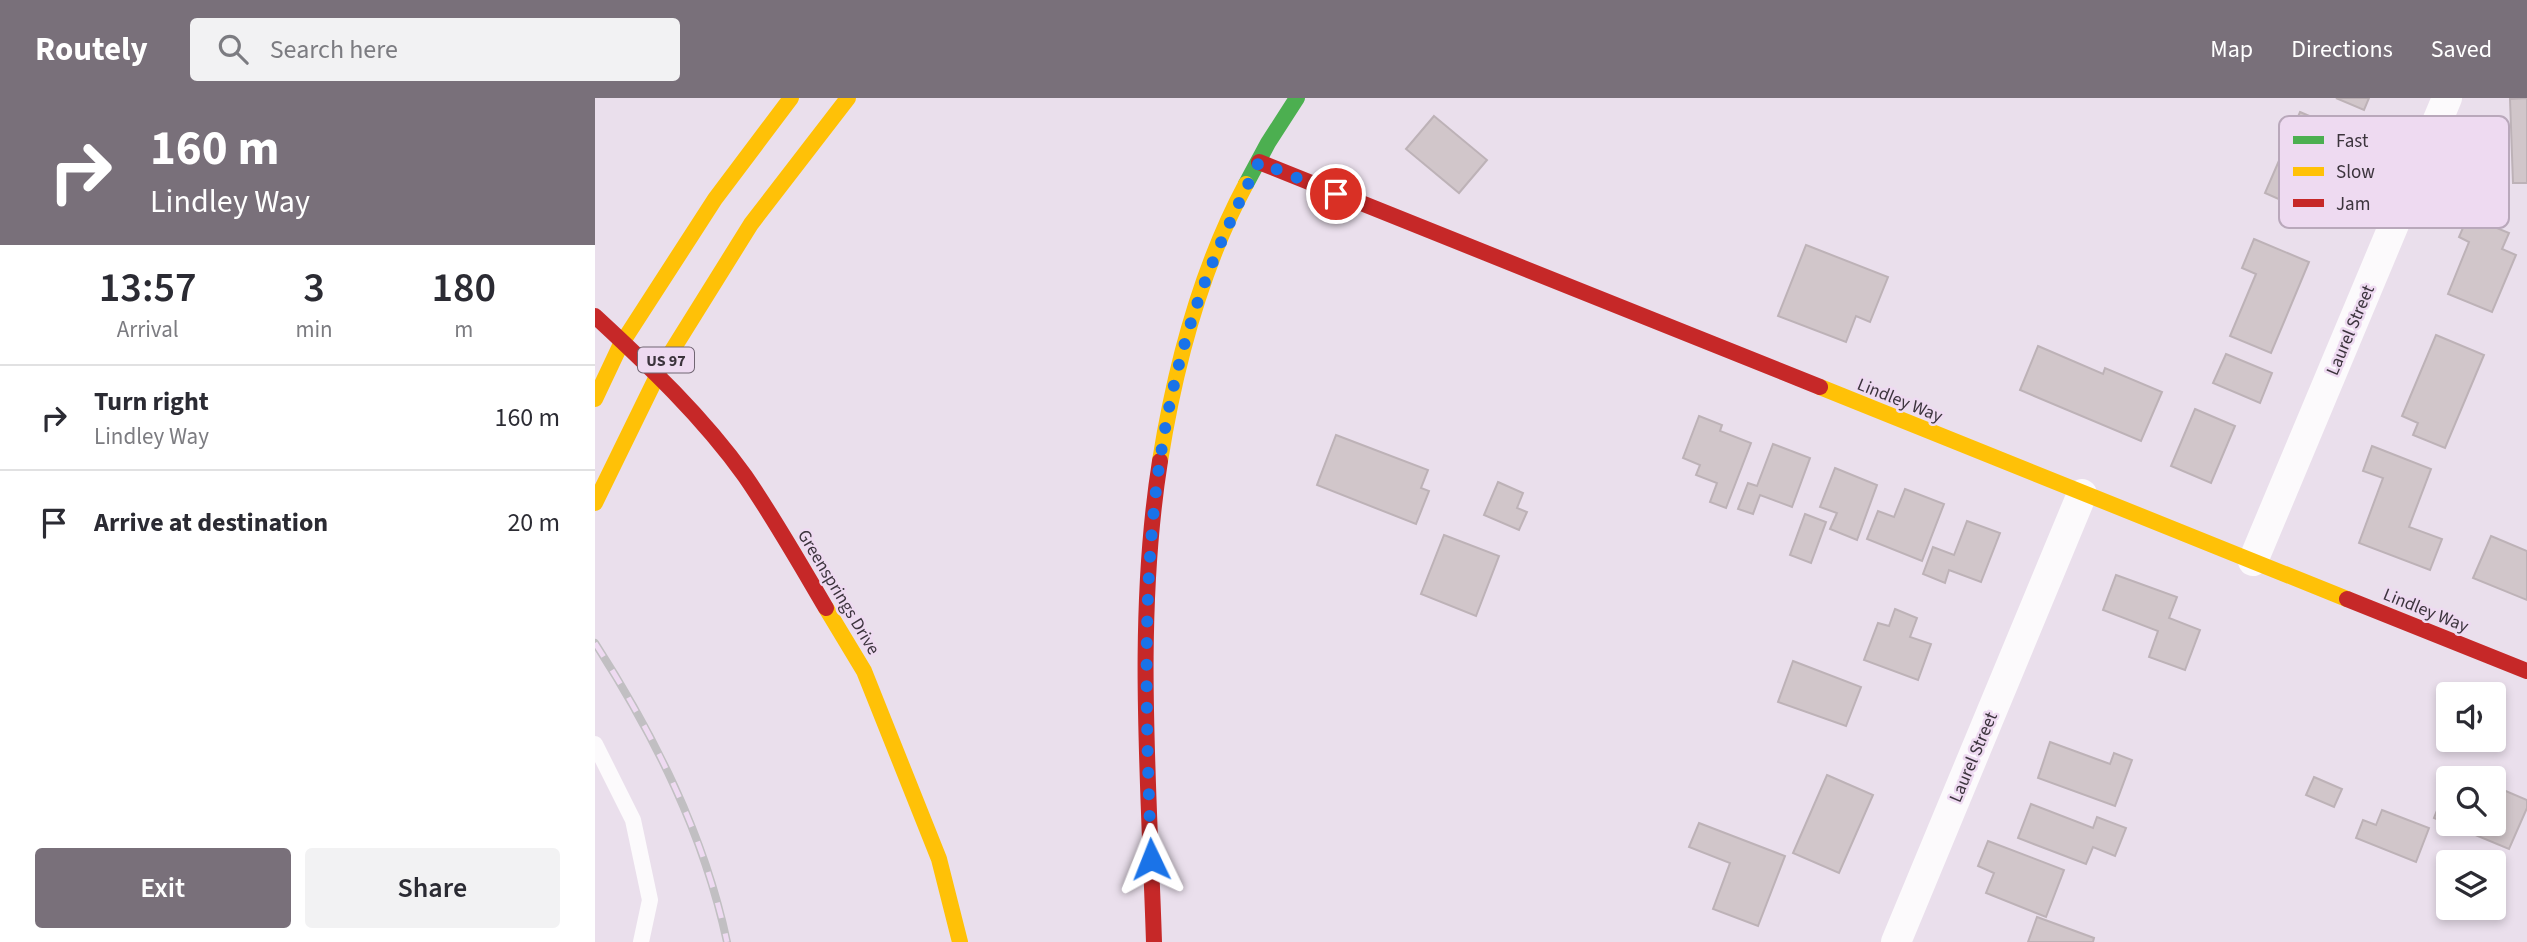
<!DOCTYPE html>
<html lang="en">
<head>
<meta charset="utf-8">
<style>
	:root { --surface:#fff; --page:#f2f2f3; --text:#2b2b33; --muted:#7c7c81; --line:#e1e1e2; --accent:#79707a }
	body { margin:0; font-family:"Source Sans 3",sans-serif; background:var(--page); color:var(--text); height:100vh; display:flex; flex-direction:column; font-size:26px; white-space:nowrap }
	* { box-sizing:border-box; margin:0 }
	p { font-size:23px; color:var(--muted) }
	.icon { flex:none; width:38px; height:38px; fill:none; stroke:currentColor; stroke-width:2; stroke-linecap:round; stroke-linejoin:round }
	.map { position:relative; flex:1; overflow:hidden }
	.side { display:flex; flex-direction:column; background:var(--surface); width:595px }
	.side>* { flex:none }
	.top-card { background:#79707a; color:#fff; overflow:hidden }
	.fabs { position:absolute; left:1841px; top:584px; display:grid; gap:14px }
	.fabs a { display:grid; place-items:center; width:70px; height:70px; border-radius:7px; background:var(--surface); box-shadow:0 4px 10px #0003; font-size:35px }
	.pin { position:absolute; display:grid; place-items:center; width:60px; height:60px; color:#fff; margin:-30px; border:4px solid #fff; border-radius:50%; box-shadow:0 2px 7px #0007 }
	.me { position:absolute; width:77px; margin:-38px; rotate:358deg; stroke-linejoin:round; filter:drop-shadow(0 0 5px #0008) }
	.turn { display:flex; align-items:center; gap:24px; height:147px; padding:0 35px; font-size:32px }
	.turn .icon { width:91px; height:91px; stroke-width:2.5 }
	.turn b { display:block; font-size:49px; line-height:60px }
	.eta { display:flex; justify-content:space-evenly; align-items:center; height:119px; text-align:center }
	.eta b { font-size:42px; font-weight:600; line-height:49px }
	.primary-button { display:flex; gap:14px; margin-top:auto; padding:14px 35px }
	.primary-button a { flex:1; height:80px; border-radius:7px; background:var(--accent); color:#fff; font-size:28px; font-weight:600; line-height:80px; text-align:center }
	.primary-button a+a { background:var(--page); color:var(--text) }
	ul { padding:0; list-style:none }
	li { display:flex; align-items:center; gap:21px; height:105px; padding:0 35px; border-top:2px solid var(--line) }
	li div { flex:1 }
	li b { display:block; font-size:26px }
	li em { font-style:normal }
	header { display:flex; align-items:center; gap:42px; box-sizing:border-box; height:98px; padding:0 35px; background:var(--accent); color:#fff }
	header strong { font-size:33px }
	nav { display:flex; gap:38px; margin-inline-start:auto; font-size:24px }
	.search { width:490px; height:63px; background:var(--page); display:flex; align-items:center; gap:18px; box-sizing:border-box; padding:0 24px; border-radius:7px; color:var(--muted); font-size:26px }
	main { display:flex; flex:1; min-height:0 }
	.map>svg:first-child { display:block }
	.building { fill:#d1c6ca; stroke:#bdb2b7; stroke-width:2 }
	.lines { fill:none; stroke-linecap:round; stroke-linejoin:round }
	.lane { stroke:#fcfafc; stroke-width:16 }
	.street { stroke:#fcfafc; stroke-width:30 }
	.fast { stroke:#4caf50; stroke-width:16 }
	.slow { stroke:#ffc107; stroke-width:16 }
	.jam { stroke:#c62828; stroke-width:16 }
	.rail-casing { stroke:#c1bfc2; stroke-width:8 }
	.rail { stroke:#eedaf1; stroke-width:5; stroke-dasharray:16; stroke-linecap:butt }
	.route { stroke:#1a73e8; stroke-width:12; stroke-dasharray:0 21.6 }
	.labels { text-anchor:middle; stroke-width:5; stroke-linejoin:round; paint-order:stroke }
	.shield { fill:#eedaf1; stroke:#716673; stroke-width:2 }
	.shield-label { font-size:16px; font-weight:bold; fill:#3c343d }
	.street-label { font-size:18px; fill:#3c343d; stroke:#eedaf1 }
	.key { fill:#eedaf1; stroke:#b9a8bb; stroke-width:2 }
	.key-label { font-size:19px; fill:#3c343d }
</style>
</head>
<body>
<header>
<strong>Routely</strong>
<div class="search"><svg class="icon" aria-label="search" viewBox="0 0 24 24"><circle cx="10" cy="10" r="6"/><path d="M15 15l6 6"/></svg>Search here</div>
<nav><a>Map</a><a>Directions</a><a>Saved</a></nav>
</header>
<main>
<section class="side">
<div class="top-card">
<div class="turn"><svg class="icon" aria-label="right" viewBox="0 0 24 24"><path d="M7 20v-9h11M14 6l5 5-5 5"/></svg><div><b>160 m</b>Lindley Way</div></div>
</div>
<div class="eta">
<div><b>13:57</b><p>Arrival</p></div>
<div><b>3</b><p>min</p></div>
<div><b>180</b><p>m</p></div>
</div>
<ul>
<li><svg class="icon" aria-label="right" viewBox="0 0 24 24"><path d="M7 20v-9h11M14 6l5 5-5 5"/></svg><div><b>Turn right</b><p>Lindley Way</p></div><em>160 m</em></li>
<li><svg class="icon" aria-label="arrive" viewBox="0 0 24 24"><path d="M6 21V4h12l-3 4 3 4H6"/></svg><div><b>Arrive at destination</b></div><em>20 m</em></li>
</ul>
<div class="primary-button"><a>Exit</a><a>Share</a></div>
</section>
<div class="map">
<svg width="1932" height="844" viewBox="0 0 1932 844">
	<rect width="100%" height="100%" fill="#eadfec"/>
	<g class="building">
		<path d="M1741,0H1774L1769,12Z"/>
		<path d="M1932,0V85H1918L1915,1Z"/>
		<path d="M1705,14L1747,32L1711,113L1670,95Z"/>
		<path d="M839,18L892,62L864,95L811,51Z"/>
		<path d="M1873,118L1914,135L1907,151L1921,157L1897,214L1853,196L1874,144L1864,139Z"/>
		<path d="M1659,141L1714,164L1676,255L1635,238L1661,176L1647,170Z"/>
		<path d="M1211,147L1293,179L1275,224L1261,218L1251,244L1183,218Z"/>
		<path d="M1841,237L1889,257L1850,350L1818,337L1823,325L1807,318Z"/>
		<path d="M1443,248L1508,276L1510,270L1567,294L1546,343L1425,292Z"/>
		<path d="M1631,256L1677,275L1665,305L1618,285Z"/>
		<path d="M1600,311L1640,328L1616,385L1576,368Z"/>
		<path d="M1104,318L1127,327L1125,333L1156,345L1131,410L1115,404L1122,385L1101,377L1105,367L1088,360Z"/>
		<path d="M741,337L833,372L826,390L834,393L821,426L722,387Z"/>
		<path d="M1178,346L1215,360L1197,409L1165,397L1158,416L1143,411L1153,385L1162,388Z"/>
		<path d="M1777,348L1836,371L1814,429L1847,441L1835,472L1764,445L1788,380L1768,373Z"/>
		<path d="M1240,370L1282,387L1262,442L1235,431L1242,415L1225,409Z"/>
		<path d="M903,384L928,395L922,410L932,414L924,432L889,417Z"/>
		<path d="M1310,391L1349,406L1327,463L1272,441L1283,413L1299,419Z"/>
		<path d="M1210,416L1231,424L1216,465L1195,457Z"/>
		<path d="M1372,423L1405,435L1386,484L1354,472L1350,485L1328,476L1338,449L1359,457Z"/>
		<path d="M849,437L904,458L881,518L826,496Z"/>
		<path d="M1896,438L1932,453V502L1878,480Z"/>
		<path d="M1521,477L1582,499L1574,520L1605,532L1590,572L1554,559L1563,533L1508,512Z"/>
		<path d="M1300,511L1322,520L1315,539L1336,546L1323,582L1269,562L1283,525L1294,528Z"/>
		<path d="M1198,563L1266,589L1251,628L1183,604Z"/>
		<path d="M1455,644L1515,666L1519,655L1537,662L1520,708L1443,680Z"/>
		<path d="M1859,671L1881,681H1855Z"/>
		<path d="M1232,677L1278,697L1244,775L1198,755Z"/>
		<path d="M1719,679L1747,691L1739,709L1711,697Z"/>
		<path d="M1853,685V726L1839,720Z"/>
		<path d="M1899,688L1932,702V710L1914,751L1854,726H1899Z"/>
		<path d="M1436,706L1498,730L1502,719L1531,730L1520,758L1498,749L1491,766L1423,740Z"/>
		<path d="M1787,712L1834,730L1821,764L1761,740L1768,722L1781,727Z"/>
		<path d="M1104,725L1190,758L1163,828L1118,811L1135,765L1094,749Z"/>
		<path d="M1393,743L1469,772L1451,819L1391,795L1399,775L1383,768Z"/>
		<path d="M1442,819L1499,840L1498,844H1433Z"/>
	</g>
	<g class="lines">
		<path class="lane" d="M0,646L38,722L55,802L46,844"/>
		<g class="street">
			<path d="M1658,463L1852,0"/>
			<path d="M1301,844L1487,396"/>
		</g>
		<path class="fast" d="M651,86L673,45L702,0"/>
		<g class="slow">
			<path d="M1225,289L1752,501"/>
			<path d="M0,301L25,248L120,101L196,0"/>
			<path d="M565,363C580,269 606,170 651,86"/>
			<path d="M0,405L65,272L156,126L253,0"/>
			<path d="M231,510L269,573L344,761L365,844"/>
		</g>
		<g class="jam">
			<path d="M664,64L1225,289"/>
			<path d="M0,218C53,267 107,318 150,378C179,420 205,466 231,510"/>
			<path d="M1752,501L1932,573"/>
			<path d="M559,844C554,685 540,521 565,363"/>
		</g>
		<g class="rail-casing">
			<path id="rail" d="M0,545C59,637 109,736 132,844"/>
		</g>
		<use href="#rail" class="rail"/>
	</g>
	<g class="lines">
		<path class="route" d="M556,761C550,579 541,391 599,215C616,163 639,114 664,64L741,96"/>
	</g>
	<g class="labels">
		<rect class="shield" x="43" y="249.5" width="56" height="25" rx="5"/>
		<g class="shield-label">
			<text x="71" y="268">US 97</text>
		</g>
		<g class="street-label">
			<text transform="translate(1755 232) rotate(-67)" y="6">Laurel Street</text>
			<text transform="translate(1305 302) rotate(22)" y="6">Lindley Way</text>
			<text transform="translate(244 494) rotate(59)" y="6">Greensprings Drive</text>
			<text transform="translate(1831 512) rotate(22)" y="6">Lindley Way</text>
			<text transform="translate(1378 659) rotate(-67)" y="6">Laurel Street</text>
		</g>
	</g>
	<rect x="1684" y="18" width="230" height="112" rx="10" class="key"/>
	<rect x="1698" y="38" width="31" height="8" fill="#4caf50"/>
	<rect x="1698" y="69" width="31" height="9" fill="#ffc107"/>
	<rect x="1698" y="101" width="31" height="8" fill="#c62828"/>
	<g class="key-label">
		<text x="1741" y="49">Fast</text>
		<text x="1741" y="80">Slow</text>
		<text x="1741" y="112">Jam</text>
	</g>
</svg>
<div class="fabs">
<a><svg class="icon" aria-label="sound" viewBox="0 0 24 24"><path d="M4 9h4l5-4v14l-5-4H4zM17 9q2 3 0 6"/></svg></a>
<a><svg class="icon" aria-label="search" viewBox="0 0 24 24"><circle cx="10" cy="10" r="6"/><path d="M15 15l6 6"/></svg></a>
<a><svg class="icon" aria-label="layers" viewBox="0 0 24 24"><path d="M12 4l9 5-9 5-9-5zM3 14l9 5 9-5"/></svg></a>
</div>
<div class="pin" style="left:741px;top:96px;background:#d93025"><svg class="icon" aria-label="arrive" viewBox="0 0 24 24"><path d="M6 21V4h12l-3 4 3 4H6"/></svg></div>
<svg class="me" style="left:556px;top:761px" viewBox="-20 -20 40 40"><path d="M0-17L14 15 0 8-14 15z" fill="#1a73e8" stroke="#fff" stroke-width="4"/></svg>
</div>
</main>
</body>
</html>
